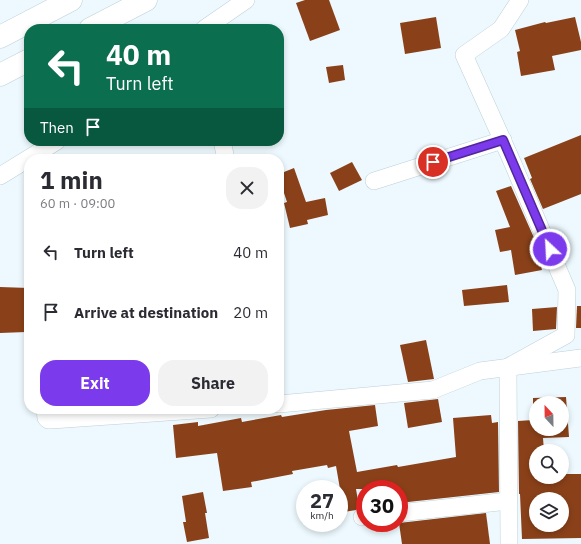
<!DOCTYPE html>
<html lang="en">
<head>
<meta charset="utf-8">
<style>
	:root { --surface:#fff; --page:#f2f2f3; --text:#2b2b33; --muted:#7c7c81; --accent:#7c3aed }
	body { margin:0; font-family:"IBM Plex Sans",sans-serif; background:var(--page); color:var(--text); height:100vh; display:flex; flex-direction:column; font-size:15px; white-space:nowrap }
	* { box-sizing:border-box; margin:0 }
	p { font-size:13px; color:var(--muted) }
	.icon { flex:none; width:22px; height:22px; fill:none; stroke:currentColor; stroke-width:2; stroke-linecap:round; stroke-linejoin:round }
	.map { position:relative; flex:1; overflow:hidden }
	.sheet { position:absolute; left:24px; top:154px; width:260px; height:260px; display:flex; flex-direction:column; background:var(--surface); border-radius:16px; box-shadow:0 2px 6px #0003 }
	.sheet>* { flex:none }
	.guide { position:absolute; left:24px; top:24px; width:260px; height:122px; border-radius:16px; box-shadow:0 2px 6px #0003; background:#0b6e4f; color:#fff; overflow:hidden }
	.needle { width:26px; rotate:338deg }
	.controls { position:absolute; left:529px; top:396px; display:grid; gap:8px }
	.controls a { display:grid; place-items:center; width:40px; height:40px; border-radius:50%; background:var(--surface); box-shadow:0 2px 6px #0003; font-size:20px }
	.speed { position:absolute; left:296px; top:480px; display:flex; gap:8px; font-size:20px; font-weight:700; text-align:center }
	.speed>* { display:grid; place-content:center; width:52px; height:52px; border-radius:50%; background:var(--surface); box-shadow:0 2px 6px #0003; line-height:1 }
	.speed small { font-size:10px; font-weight:400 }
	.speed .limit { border:6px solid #d22; background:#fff; color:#111 }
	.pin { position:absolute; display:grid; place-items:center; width:34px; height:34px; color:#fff; margin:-17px; border:2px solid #fff; border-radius:50%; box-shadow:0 1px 4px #0007 }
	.me { position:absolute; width:44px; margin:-22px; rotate:335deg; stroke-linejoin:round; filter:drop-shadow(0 0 3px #0008) }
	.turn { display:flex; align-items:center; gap:14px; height:84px; padding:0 16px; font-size:18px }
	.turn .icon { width:52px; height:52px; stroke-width:2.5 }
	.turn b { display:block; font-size:28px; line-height:34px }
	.then { display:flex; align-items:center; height:38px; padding:0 16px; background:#0003; gap:8px; font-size:15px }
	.round { display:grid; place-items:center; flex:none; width:42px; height:42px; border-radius:16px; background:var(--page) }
	.summary { display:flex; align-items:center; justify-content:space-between; height:68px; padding:0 16px }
	h1 { font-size:24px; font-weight:800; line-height:30px }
	.primary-button { display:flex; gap:8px; margin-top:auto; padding:8px 16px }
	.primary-button a { flex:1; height:46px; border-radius:16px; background:var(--accent); color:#fff; font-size:16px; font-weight:800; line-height:46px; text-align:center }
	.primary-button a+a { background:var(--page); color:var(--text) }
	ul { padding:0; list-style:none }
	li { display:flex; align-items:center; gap:12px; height:60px; padding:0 16px }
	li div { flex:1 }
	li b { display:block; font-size:15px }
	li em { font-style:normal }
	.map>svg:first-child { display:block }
	.building { fill:#8a4119; fill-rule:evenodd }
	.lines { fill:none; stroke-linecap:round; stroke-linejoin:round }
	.street-casing { stroke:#bdd1d9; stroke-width:18 }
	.highway-casing { stroke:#bdd1d9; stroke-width:23 }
	.street { stroke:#fff; stroke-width:17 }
	.highway { stroke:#fff; stroke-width:22 }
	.route-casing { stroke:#51269a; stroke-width:10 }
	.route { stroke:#7c3aed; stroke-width:7 }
</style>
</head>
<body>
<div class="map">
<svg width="581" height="544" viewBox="0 0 581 544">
	<rect width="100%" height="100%" fill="#edf9fe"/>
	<g class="building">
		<path d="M305,0H329L340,30L310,41L296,3Z"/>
		<path d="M436,17L441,48L405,54L400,23Z"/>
		<path d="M575,17L581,42V50L552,56L555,70L521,76L517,52L520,51L515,30L545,22L546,23Z"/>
		<path d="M343,65L345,80L329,83L326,67Z"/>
		<path d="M581,135V194L543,209L530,179L532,178L524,158Z"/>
		<path d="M352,162L362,180L339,191L330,173Z"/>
		<path d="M294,168L306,202L325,198L328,215L307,220L308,224L290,228L284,203L287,202L279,178V174Z"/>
		<path d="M511,186L535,240L542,270L515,275L511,250L500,252L495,230L510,227L496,191Z"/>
		<path d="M507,285L509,302L464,306L462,290Z"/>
		<path d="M0,287L29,288V311H26V332L0,333Z"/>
		<path d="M577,306H581V328H576Z"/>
		<path d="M557,307L556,329L533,331L532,309Z"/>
		<path d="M426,340L434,379L408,382L400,345Z"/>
		<path d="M566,397L569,437L543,438L544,451H536V477H562V474H581V538L522,539L520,494H519L518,421L533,420V398ZM536,403H562V429H536ZM536,499H562V525H536Z"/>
		<path d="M438,399L442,422L408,428L404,403Z"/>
		<path d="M375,405L378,426L349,431L357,472L397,465L398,467L456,457L453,418L491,415L492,423L498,422L499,492L399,503V489H356L359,507L356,510L344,512L336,466L328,468L327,465L292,471L293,474L251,482L252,487L223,491L217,453L176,458L173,425L198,422V426L241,418L242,422L281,415L282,417L326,410Z"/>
		<path d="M203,492L207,513H205L209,538L187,542L183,522H186L182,496Z"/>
		<path d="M486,513L490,544H402L399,523Z"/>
	</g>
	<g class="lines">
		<g class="street-casing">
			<g id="street">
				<path d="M204,29L246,0"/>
				<path d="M222,141L226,159"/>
				<path d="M0,176L57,141"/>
				<path d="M374,181L503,140"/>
				<path d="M279,404L433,390L480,371L581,358"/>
				<path d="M45,409L46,418L48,420H51L211,409"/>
				<path d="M399,513L508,501"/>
				<path d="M362,517L365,516"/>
				<path d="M509,544L508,367L566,335L567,290L510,157L464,55L501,29L520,0"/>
			</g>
		</g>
		<g class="highway-casing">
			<g id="highway">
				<path d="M90,29L146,0"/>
				<path d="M0,37L71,0"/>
				<path d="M0,75L29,60"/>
			</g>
		</g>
		<use href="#street" class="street"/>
		<use href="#highway" class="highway"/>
	</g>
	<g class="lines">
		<g class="route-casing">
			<path id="route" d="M433,162L503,140L550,249"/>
		</g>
		<use href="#route" class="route"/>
	</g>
</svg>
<div class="controls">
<a><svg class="needle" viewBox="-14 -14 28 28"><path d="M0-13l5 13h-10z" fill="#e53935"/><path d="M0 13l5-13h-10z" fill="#7c7c81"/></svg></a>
<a><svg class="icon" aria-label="search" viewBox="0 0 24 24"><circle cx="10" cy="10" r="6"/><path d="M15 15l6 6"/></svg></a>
<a><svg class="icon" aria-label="layers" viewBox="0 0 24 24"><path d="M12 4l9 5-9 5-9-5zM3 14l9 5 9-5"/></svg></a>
</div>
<div class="speed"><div>27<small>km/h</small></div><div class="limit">30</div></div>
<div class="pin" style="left:433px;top:162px;background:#d93025"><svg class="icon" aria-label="arrive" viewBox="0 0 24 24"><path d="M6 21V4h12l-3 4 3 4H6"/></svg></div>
<svg class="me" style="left:550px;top:249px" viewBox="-20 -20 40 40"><circle r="17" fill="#7c3aed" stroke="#fff" stroke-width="3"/><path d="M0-11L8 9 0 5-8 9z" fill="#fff"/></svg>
<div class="guide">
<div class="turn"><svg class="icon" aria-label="left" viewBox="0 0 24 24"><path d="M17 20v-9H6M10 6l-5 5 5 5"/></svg><div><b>40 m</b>Turn left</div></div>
<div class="then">Then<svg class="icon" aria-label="arrive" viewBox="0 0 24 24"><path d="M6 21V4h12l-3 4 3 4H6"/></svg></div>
</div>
<section class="sheet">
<div class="summary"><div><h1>1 min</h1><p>60 m · 09:00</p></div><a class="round"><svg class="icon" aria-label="close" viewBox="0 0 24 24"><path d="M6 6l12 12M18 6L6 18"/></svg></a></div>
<ul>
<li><svg class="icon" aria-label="left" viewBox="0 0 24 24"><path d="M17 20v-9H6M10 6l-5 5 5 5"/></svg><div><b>Turn left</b></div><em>40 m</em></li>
<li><svg class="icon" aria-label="arrive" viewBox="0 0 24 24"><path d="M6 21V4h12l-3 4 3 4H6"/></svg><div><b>Arrive at destination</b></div><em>20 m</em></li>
</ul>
<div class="primary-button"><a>Exit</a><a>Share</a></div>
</section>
</div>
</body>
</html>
